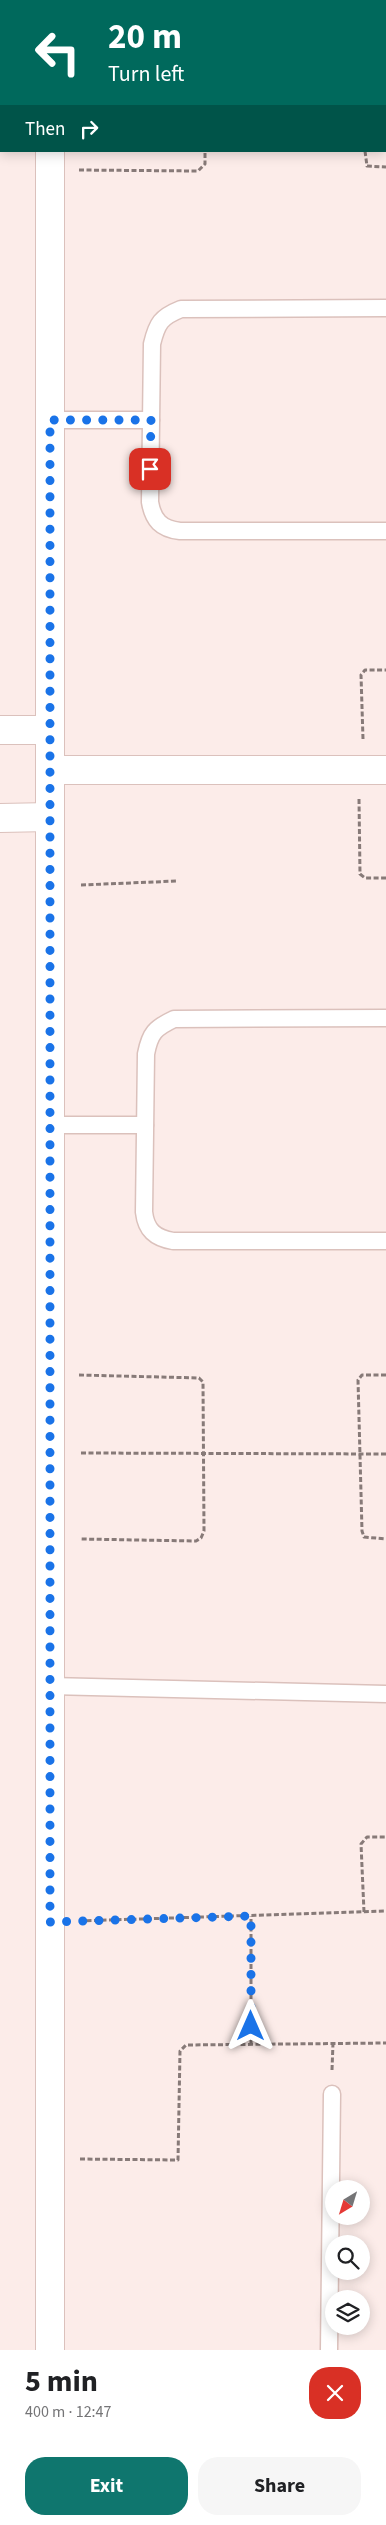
<!DOCTYPE html>
<html lang="en">
<head>
<meta charset="utf-8">
<style>
	:root { --surface:#fff; --page:#f6f6f6; --text:#202124; --muted:#757577; --accent:#0f766e }
	body { margin:0; font-family:"Source Sans 3",sans-serif; background:var(--page); color:var(--text); height:100vh; display:flex; flex-direction:column; font-size:19px; white-space:nowrap }
	* { box-sizing:border-box; margin:0 }
	p { font-size:16px; color:var(--muted) }
	.icon { flex:none; width:28px; height:28px; fill:none; stroke:currentColor; stroke-width:2; stroke-linecap:round; stroke-linejoin:round }
	.map { position:relative; height:2350px; overflow:hidden }
	.sheet { display:flex; flex-direction:column; background:var(--surface); flex:1 }
	.sheet>* { flex:none }
	.guide { position:absolute; left:0px; top:0px; width:386px; height:152px; box-shadow:0 2px 12px #0003; background:#00695c; color:#fff; overflow:hidden }
	.needle { width:32px; rotate:218deg }
	.tools { position:absolute; left:325px; top:2180px; display:grid; gap:10px }
	.tools a { display:grid; place-items:center; width:45px; height:45px; border-radius:50%; background:var(--surface); box-shadow:0 2px 12px #0003; font-size:25px }
	.pin { position:absolute; display:grid; place-items:center; width:42px; height:42px; color:#fff; margin:-21px; border-radius:10px; box-shadow:0 2px 8px #0006 }
	.me { position:absolute; width:55px; margin:-28px; rotate:0deg; stroke-linejoin:round; filter:drop-shadow(0 0 4px #0008) }
	.turn { display:flex; align-items:center; gap:18px; height:105px; padding:0 25px; font-size:22px }
	.turn .icon { width:65px; height:65px; stroke-width:2.5 }
	.turn b { display:block; font-size:35px; line-height:42px }
	.then { display:flex; align-items:center; height:48px; padding:0 25px; background:#0003; gap:10px; font-size:19px }
	.round { display:grid; place-items:center; flex:none; width:52px; height:52px; border-radius:20px; background:var(--page) }
	.summary { display:flex; align-items:center; justify-content:space-between; height:85px; padding:0 25px }
	h1 { font-size:30px; font-weight:700; line-height:38px }
	.cta { display:flex; gap:10px; margin-top:auto; padding:10px 25px }
	.cta a { flex:1; height:58px; border-radius:20px; background:var(--accent); color:#fff; font-size:20px; font-weight:700; line-height:58px; text-align:center }
	.cta a+a { background:var(--page); color:var(--text) }
	.map>svg:first-child { display:block }
	.building { fill:#5ac2d2; stroke:#546d71 }
	.lines { fill:none; stroke-linecap:round; stroke-linejoin:round }
	.service-casing { stroke:#dbc1bc; stroke-width:19 }
	.minor-casing { stroke:#dbc1bc; stroke-width:30 }
	.path { stroke:#877a78; stroke-width:3; stroke-dasharray:5 2.5; stroke-linecap:butt }
	.service { stroke:#fff; stroke-width:16 }
	.minor { stroke:#fff; stroke-width:28 }
	.route { stroke:#1a73e8; stroke-width:9; stroke-dasharray:0 16.2 }
</style>
</head>
<body>
<div class="map">
<svg width="386" height="2350" viewBox="0 0 386 2350">
	<rect width="100%" height="100%" fill="#fcece9"/>
	<rect class="building" x="172" y="0" width="94" height="1"/>
	<g class="lines">
		<g class="service-casing">
			<g id="service">
				<path d="M386,308L181,309C161,317 157,323 152,344L150,502C153,520 161,529 180,531H386"/>
				<path d="M50,420H151"/>
				<path d="M386,1018L174,1019C155,1028 150,1033 146,1054L144,1212C146,1230 155,1238 173,1241H386"/>
				<path d="M51,1125H145"/>
				<path d="M50,1686L386,1694"/>
				<path d="M329,2350L332,2094"/>
			</g>
		</g>
		<g class="minor-casing">
			<g id="minor">
				<path d="M50,0V1"/>
				<path d="M0,730H50"/>
				<path d="M50,770H386"/>
				<path d="M0,818L50,817"/>
				<path d="M50,2350V151"/>
			</g>
		</g>
		<g class="path">
			<path d="M385,99H386"/>
			<path d="M365,151L367,166L386,167"/>
			<path d="M79,170L198,171L205,164V151"/>
			<path d="M363,739L361,675L365,670H386"/>
			<path d="M359,799L360,874L365,878H386"/>
			<path d="M81,885L177,881"/>
			<path d="M79,1375L199,1378L203,1382L204,1531L201,1538L196,1541L81,1539"/>
			<path d="M386,1375H362L358,1380L362,1531L364,1537L386,1539"/>
			<path d="M81,1453L386,1454"/>
			<path d="M364,1912L361,1844L367,1837H386"/>
			<path d="M79,1921L386,1911"/>
			<path d="M251,2044V1916"/>
			<path d="M332,2070L333,2043"/>
			<path d="M80,2159L178,2160L180,2051L186,2045L386,2043"/>
		</g>
		<use href="#service" class="service"/>
		<use href="#minor" class="minor"/>
	</g>
	<g class="lines">
		<path class="route" d="M150,469L151,420H50V1922L251,1916V2026"/>
	</g>
</svg>
<div class="tools">
<a><svg class="needle" viewBox="-14 -14 28 28"><path d="M0-13l5 13h-10z" fill="#e53935"/><path d="M0 13l5-13h-10z" fill="#757577"/></svg></a>
<a><svg class="icon" aria-label="search" viewBox="0 0 24 24"><circle cx="10" cy="10" r="6"/><path d="M15 15l6 6"/></svg></a>
<a><svg class="icon" aria-label="layers" viewBox="0 0 24 24"><path d="M12 4l9 5-9 5-9-5zM3 14l9 5 9-5"/></svg></a>
</div>
<div class="pin" style="left:150px;top:469px;background:#d93025"><svg class="icon" aria-label="arrive" viewBox="0 0 24 24"><path d="M6 21V4h12l-3 4 3 4H6"/></svg></div>
<svg class="me" style="left:251px;top:2026px" viewBox="-20 -20 40 40"><path d="M0-17L14 15 0 8-14 15z" fill="#1a73e8" stroke="#fff" stroke-width="4"/></svg>
<div class="guide">
<div class="turn"><svg class="icon" aria-label="left" viewBox="0 0 24 24"><path d="M17 20v-9H6M10 6l-5 5 5 5"/></svg><div><b>20 m</b>Turn left</div></div>
<div class="then">Then<svg class="icon" aria-label="right" viewBox="0 0 24 24"><path d="M7 20v-9h11M14 6l5 5-5 5"/></svg></div>
</div>
</div>
<section class="sheet">
<div class="summary"><div><h1>5 min</h1><p>400 m · 12:47</p></div><a class="round" style="background:#d93025;color:#fff"><svg class="icon" aria-label="close" viewBox="0 0 24 24"><path d="M6 6l12 12M18 6L6 18"/></svg></a></div>
<div class="cta"><a>Exit</a><a>Share</a></div>
</section>
</body>
</html>
